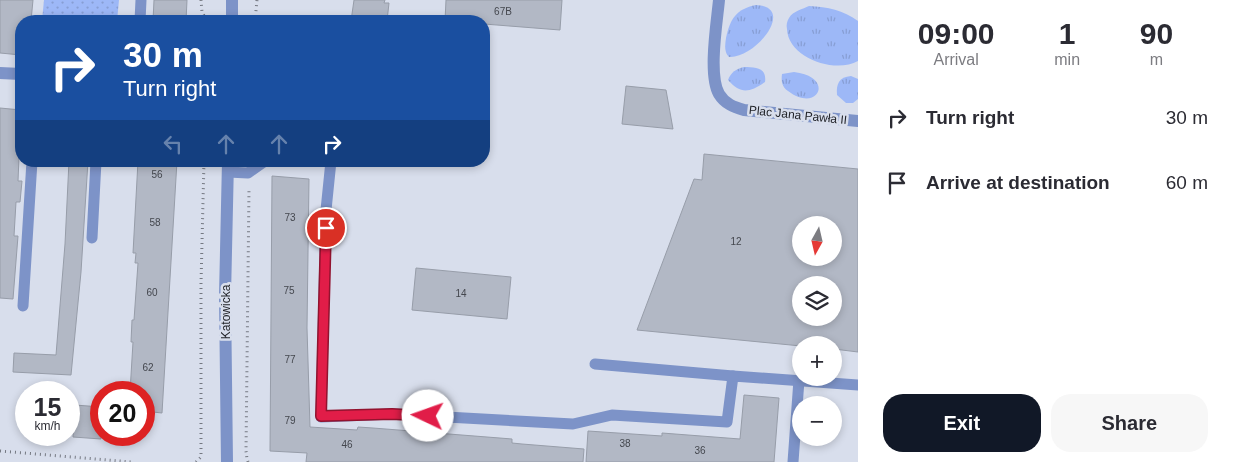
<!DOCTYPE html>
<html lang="en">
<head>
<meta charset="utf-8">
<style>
	:root { --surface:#fff; --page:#f7f7f7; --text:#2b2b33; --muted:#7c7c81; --accent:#111827 }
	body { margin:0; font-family:Arial,sans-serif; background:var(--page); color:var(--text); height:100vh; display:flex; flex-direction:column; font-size:19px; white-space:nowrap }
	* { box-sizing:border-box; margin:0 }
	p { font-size:16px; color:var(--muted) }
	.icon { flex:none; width:28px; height:28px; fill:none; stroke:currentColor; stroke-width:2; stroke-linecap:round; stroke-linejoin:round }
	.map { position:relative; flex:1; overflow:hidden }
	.drawer { display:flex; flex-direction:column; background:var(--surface); width:375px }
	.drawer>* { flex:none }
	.guide { position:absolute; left:15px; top:15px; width:475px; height:152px; border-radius:20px; box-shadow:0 2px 8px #0003; background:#1a4fa0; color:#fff; overflow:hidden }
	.needle { width:32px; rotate:188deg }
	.controls { position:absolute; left:792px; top:216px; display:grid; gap:10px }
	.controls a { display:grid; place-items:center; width:50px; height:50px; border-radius:50%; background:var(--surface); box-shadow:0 2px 8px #0003; font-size:25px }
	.speed { position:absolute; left:15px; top:381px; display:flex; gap:10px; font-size:25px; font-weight:700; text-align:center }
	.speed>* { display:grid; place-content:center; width:65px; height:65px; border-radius:50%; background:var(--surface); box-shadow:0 2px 8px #0003; line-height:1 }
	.speed small { font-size:12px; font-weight:400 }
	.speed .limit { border:8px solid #d22; background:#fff; color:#111 }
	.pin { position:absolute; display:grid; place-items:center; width:42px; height:42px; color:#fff; margin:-21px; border:2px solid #fff; border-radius:50%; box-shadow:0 1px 5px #0007 }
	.me { position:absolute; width:55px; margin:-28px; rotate:273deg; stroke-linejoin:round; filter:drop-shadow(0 0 4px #0008) }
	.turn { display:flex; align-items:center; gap:18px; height:105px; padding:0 25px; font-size:22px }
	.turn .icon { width:65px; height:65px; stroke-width:2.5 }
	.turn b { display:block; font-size:35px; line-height:42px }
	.lanes { display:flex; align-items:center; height:48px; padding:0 25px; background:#0003; justify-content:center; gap:25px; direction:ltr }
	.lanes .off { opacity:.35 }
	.eta { display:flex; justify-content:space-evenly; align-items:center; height:85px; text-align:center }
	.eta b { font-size:30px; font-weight:700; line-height:35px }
	.primary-button { display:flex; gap:10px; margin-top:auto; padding:10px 25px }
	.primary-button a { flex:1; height:58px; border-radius:20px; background:var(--accent); color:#fff; font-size:20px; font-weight:700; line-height:58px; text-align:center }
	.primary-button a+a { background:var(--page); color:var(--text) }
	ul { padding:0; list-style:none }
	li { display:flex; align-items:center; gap:15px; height:65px; padding:0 25px }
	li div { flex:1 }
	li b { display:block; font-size:19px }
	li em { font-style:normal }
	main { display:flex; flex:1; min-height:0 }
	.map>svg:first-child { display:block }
	.grass { fill:url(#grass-tufts) }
	.park { fill:url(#park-dots) }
	.building { fill:#b2b8c5; stroke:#979da9; fill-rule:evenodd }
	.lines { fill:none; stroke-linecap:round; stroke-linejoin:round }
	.path { stroke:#747881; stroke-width:3; stroke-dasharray:1 4; stroke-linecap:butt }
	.lane { stroke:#7d93c8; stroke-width:11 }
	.street { stroke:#7d93c8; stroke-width:12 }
	.route-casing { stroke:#92132f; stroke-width:12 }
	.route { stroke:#e11d48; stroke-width:9 }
	.labels { text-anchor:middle; stroke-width:5; stroke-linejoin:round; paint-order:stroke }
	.number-label { font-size:10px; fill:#44474e }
	.street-label { font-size:12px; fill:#1f2126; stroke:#d8deec }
</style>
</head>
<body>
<main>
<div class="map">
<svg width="858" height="462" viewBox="0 0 858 462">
	<defs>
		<pattern id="grass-tufts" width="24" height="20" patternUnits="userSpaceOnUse" patternTransform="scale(1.25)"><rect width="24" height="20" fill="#9db8f7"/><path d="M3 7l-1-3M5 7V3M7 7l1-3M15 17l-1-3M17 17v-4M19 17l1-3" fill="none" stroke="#879ed4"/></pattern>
		<pattern id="park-dots" width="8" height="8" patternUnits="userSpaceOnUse" patternTransform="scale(1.25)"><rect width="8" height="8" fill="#9db8f7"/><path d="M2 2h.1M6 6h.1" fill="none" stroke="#879ed4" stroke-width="1.8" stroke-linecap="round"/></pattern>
	</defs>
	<rect width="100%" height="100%" fill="#d8deec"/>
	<g class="grass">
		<path d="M756,5C797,7 755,59 729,57C724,52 725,45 726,38C730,19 736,9 756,5Z"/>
		<path d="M809,6C828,7 843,10 858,21V61C835,74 788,58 787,29C786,25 787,21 789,18C793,11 803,9 809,6Z"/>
		<path d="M744,67C756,67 767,68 765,82C750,92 741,95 728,80C731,72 736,69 744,67Z"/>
		<path d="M794,72C836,77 818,114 788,91C782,87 781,81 782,74Z"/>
		<path d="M851,76L858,79V99L853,103H846L837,95C836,84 839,77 851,76Z"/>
	</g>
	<path class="park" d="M44,0H119L117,21H42Z"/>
	<g class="building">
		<path d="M0,0H33L31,21H21V55L0,53Z"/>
		<path d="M154,0H187L186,21H153Z"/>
		<path d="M354,0H385L384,3H389L387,21H351Z"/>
		<path d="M446,0H562L560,30L484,24V21H445Z"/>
		<path d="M626,86L666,90L673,129L622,124Z"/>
		<path d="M0,108L21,110L18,181H22L20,202H16L14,236H18L13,299L0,298Z"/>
		<path d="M704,154L858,169V352L834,349V345L801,346L637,330L694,179L702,180ZM801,225H834V258H801ZM801,285H834V318H801Z"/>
		<path d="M69,161H88L81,272L71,375L13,372L14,353L56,355L65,244Z"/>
		<path d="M138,161H177L162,413L144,411V392H130L133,342H131L132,320H134L138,263H135L136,253H133Z"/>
		<path d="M272,176L309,179L307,328L310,427L357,430L358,427L373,428L512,439V443L522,444L584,449L583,462H306L307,453L270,451Z"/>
		<path d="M416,268L511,277L507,319L412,310Z"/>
		<path d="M744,395L779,398L774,462H586L588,431L662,436V433L740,439Z"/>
		<path d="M75,405L101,407V439L73,437Z"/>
	</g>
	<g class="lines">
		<g class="path">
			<path d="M201,0L202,12L207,21"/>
			<path d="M255,21L257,0"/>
			<path d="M0,451L132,462"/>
			<path d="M196,462L201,457V284L204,161"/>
			<path d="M248,462L247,459L246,451L249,188"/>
		</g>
		<g class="lane">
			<path d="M140,21L141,0"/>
			<path d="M331,161L326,210L321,417L392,414L573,424L612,415L727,422L733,376L858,385"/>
			<path d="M228,172L248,173L265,161"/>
			<path d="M92,238L96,161"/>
			<path d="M23,306L32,161"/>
			<path d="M595,364L733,376"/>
			<path d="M793,462L799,380"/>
		</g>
		<g class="street">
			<path d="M232,0V21"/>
			<path d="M719,0C717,22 708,75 719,94C725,104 734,107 744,110L858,121"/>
			<path d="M0,73L21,74"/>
			<path d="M227,462L225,296L228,161"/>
		</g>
	</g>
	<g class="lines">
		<g class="route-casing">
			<path id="route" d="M326,228L321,416L392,414L428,416"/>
		</g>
		<use href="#route" class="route"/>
	</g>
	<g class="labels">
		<g class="number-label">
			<text x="503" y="15">67B</text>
			<text x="157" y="178">56</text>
			<text x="290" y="221">73</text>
			<text x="155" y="226">58</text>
			<text x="736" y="245">12</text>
			<text x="289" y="294">75</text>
			<text x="152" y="296">60</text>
			<text x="461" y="297">14</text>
			<text x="290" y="363">77</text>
			<text x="148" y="371">62</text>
			<text x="290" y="424">79</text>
			<text x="625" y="447">38</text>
			<text x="347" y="448">46</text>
			<text x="700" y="454">36</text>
		</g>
		<g class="street-label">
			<text transform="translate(798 115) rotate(6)" y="4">Plac Jana Pawła II</text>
			<text transform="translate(226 312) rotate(-90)" y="4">Katowicka</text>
		</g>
	</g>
</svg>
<div class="controls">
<a><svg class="needle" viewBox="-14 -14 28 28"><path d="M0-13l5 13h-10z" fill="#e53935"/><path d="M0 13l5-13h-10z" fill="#7c7c81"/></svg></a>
<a><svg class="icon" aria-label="layers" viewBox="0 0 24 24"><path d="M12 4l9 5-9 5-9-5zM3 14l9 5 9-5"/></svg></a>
<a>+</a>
<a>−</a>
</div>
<div class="speed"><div>15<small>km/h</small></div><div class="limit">20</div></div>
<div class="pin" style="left:326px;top:228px;background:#d93025"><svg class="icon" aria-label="arrive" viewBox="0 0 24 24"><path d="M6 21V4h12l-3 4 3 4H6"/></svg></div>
<svg class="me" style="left:428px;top:416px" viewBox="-20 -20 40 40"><circle r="19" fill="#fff"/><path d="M0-13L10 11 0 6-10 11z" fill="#e11d48"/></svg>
<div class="guide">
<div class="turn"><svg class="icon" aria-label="right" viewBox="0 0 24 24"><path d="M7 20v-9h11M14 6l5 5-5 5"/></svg><div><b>30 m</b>Turn right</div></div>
<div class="lanes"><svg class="icon off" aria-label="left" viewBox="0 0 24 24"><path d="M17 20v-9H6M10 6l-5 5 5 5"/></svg><svg class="icon off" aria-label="ahead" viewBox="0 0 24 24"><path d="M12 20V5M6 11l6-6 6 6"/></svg><svg class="icon off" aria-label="ahead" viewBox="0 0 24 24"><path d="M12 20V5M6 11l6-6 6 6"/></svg><svg class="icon" aria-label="right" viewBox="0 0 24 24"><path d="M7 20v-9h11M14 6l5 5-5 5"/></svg></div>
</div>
</div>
<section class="drawer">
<div class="eta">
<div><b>09:00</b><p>Arrival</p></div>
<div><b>1</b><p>min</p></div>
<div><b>90</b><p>m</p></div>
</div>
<ul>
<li><svg class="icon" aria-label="right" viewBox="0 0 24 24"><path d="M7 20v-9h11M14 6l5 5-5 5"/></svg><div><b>Turn right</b></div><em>30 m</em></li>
<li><svg class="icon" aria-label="arrive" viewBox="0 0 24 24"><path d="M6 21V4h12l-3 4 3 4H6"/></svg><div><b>Arrive at destination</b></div><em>60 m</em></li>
</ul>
<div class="primary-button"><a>Exit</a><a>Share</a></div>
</section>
</main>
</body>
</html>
